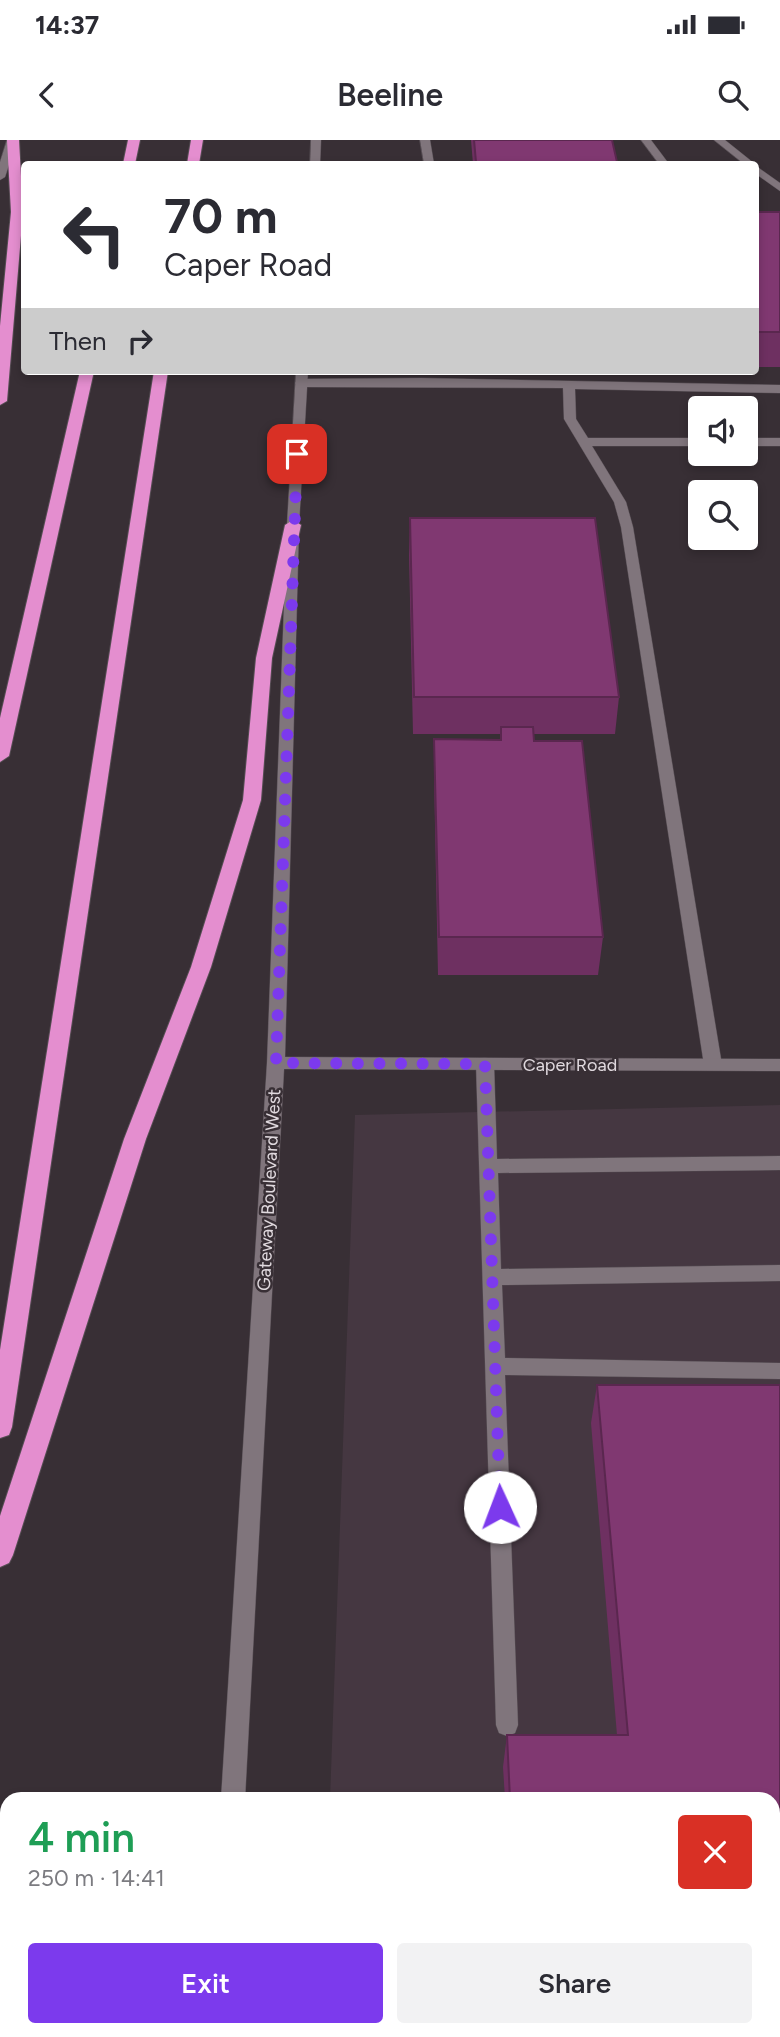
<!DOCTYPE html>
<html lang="en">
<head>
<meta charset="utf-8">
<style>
	:root { --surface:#fff; --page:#f2f2f3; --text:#2b2b33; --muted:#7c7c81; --accent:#7c3aed }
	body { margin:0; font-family:Figtree,sans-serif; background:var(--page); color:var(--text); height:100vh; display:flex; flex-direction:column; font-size:26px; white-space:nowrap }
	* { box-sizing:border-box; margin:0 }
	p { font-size:23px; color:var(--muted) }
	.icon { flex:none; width:38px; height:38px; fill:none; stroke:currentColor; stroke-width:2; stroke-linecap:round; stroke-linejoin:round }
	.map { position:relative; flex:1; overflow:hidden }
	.sheet { position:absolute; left:0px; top:1652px; width:780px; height:245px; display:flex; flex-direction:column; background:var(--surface); border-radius:21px 21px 0 0; box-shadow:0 4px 10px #0003 }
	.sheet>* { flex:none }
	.guide { position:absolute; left:21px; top:21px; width:738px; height:214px; border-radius:7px; box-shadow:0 4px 10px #0003; background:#fff; color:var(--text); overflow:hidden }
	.controls { position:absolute; left:688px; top:256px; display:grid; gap:14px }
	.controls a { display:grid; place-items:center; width:70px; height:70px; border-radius:7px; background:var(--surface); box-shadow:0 4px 10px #0003; font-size:35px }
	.pin { position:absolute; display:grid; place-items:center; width:60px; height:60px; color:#fff; margin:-30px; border-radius:14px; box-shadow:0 4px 10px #0006 }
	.me { position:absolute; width:77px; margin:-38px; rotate:358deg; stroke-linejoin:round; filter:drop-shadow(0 0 5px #0008) }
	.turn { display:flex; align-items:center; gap:24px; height:147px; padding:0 28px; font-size:32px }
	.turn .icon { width:91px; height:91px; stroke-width:2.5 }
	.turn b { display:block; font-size:49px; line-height:60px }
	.then { display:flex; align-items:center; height:66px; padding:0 28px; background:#0003; gap:14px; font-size:26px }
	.round { display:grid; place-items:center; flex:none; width:74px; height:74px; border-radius:7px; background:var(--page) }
	.head { display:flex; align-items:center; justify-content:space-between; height:119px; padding:0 28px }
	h1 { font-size:42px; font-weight:600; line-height:52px; color:#1e9e55 }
	.cta { display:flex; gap:14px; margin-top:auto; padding:14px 28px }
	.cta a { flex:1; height:80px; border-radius:7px; background:var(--accent); color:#fff; font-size:28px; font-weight:600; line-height:80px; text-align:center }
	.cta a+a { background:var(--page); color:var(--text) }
	.status { display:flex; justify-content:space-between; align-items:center; height:49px; padding:0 35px; background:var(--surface); direction:ltr }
	.status svg { height:19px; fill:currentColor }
	header { display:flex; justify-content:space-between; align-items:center; height:91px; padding:0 28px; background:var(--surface); font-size:32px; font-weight:600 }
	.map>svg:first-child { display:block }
	.built { fill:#453741 }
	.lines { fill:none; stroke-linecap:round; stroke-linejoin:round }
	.lane-casing { stroke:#554d53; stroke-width:1 }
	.secondary-casing { stroke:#554d53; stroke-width:1 }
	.highway-casing { stroke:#554d53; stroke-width:2 }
	.lane { fill:#80757c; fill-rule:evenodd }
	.secondary { fill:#80757c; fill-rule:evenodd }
	.highway { fill:#e48ecf; fill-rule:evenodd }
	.wall { fill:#6e3061 }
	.building { fill:#803871; stroke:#5a274f; stroke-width:2 }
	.route { stroke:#7c3aed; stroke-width:12; stroke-dasharray:0 21.6 }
	.labels { text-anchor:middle; stroke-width:5; stroke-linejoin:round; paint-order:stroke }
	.street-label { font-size:18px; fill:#e0d9de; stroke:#382f35 }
</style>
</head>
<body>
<div class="status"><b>14:37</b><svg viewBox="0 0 49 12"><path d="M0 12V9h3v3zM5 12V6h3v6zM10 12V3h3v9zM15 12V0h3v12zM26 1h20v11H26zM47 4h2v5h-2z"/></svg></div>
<header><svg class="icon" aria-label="back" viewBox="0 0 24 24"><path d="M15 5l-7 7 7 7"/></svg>Beeline<svg class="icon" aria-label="search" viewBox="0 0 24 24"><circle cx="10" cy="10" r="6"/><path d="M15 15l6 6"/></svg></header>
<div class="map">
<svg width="780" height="1897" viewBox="0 0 780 1897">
	<rect width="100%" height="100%" fill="#382f35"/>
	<path class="built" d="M780,965V1897H322V1890H774V1659H330L355,975Z"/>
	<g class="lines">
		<g class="lane-casing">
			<g id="lane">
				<path d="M420,0H430L434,24H424Z"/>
				<path d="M641,0H651L669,24H659Z"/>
				<path d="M714,0H725L755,24H744Z"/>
				<path d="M756,26L780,43V51L756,34Z"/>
				<path d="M421,238L780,245V253L575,249L576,279L588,298H700V306H592L626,362L633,387L722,925L719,930H707L704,925L621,387L614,362L564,279L563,248L301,247L295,243L301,239Z"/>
				<rect x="746" y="298" width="34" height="8"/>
				<path d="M485,918L491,919L494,924L497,1019L780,1016V1030L498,1033L501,1129L780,1125V1141L502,1145L505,1218L780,1223V1239L505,1235L518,1585L515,1593L507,1596L499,1593L496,1585L476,924L479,919Z"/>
			</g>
		</g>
		<g class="secondary-casing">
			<g id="secondary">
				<path d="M7,0H17L5,37L0,40V22Z"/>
				<path d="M311,0H321L320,24H310Z"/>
				<path d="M296,231H308L299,385L285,917L780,919V931L284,929L245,1659H221L267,923L287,385Z"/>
				<rect x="206" y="1890" width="26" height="7"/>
			</g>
		</g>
		<g class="highway-casing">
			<g id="highway">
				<path d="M7,0H19L23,72L7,261L0,265V186L11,72Z"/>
				<path d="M128,0H140L135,24H123Z"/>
				<path d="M191,0H203L199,24H187Z"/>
				<path d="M80,231H94L9,616L0,622V578Z"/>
				<path d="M154,231H168L12,1287L9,1295L0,1298V1210Z"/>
				<path d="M293,380L301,385L272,518L261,660L211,827L146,999L13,1415L9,1423L0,1427V1376L124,999L191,827L243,660L256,518L285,385Z"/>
			</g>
		</g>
		<use href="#lane" class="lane"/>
		<use href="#secondary" class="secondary"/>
		<use href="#highway" class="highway"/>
	</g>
	<g class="wall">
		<path d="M471,0H612L617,24H473Z"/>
		<rect x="756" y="72" width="24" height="155"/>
		<path d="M410,378L619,557L615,594H534V601L603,797L598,835H438L434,637V599L500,600V594H413L409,415Z"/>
		<path d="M597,1245H780V1897H516L515,1890H774V1659H505L503,1627L507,1595H617L591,1283Z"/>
	</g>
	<g class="building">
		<path d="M474,0H612L617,22H476Z"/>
		<rect x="756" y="72" width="24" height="120"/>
		<path d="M410,378H595L619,557H414Z"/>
		<path d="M501,587H533L534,601H582L603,797H439L434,599L501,600Z"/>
		<path d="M597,1245H780V1897H586V1890H774V1659H510L507,1595H628Z"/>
	</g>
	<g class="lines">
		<path class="route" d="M297,314L276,923L485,924L500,1367"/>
	</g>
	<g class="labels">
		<g class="street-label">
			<text x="570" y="931">Caper Road</text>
			<text transform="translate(269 1050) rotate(-87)" y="6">Gateway Boulevard West</text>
		</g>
	</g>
</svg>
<div class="controls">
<a><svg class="icon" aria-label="sound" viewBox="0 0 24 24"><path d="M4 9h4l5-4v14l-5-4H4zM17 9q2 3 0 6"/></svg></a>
<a><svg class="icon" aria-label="search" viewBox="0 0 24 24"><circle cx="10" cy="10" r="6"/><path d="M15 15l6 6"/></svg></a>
</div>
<div class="pin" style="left:297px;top:314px;background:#d93025"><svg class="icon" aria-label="arrive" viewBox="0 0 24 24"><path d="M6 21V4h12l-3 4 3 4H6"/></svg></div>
<svg class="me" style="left:500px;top:1367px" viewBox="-20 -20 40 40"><circle r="19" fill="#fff"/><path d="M0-13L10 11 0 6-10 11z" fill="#7c3aed"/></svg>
<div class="guide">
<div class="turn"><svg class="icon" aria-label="left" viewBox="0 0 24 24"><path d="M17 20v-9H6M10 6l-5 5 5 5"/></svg><div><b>70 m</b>Caper Road</div></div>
<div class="then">Then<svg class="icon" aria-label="right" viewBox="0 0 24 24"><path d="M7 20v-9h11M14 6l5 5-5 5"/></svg></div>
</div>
<section class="sheet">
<div class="head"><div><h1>4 min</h1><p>250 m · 14:41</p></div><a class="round" style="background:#d93025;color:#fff"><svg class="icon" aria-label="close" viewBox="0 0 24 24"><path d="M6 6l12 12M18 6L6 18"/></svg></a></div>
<div class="cta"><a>Exit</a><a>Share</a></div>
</section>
</div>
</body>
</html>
